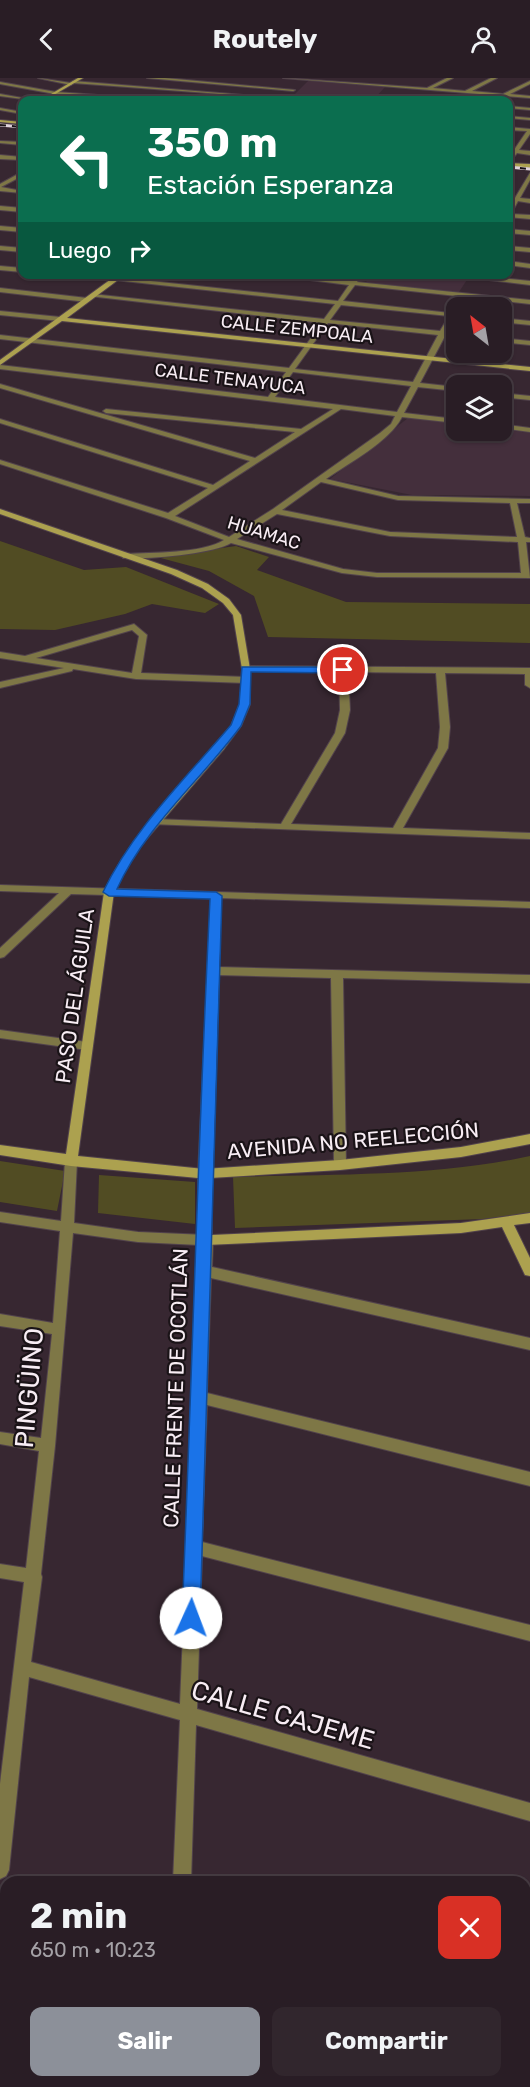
<!DOCTYPE html>
<html lang="es">
<head>
<meta charset="utf-8">
<style>
	:root { --surface:#291d25; --page:#31262d; --text:#f1f3f6; --muted:#a5a2a7; --line:#453b42; --accent:#8c9099 }
	body { margin:0; font-family:Rubik,sans-serif; background:var(--page); color:var(--text); height:100vh; display:flex; flex-direction:column; font-size:22px; white-space:nowrap }
	* { box-sizing:border-box; margin:0 }
	p { font-size:20px; color:var(--muted) }
	.icon { flex:none; width:33px; height:33px; fill:none; stroke:currentColor; stroke-width:2; stroke-linecap:round; stroke-linejoin:round }
	.map { position:relative; flex:1; overflow:hidden }
	.sheet { position:absolute; left:0px; top:1798px; width:531px; height:212px; display:flex; flex-direction:column; background:var(--surface); border-radius:18px 18px 0 0; box-shadow:0 2px 4px #0004,0 0 0 2px var(--line) }
	.sheet>* { flex:none }
	.top-card { position:absolute; left:18px; top:18px; width:495px; height:183px; border-radius:12px; box-shadow:0 2px 4px #0004,0 0 0 2px var(--line); background:#0b6e4f; color:#fff; overflow:hidden }
	.needle { width:39px; rotate:329deg }
	.fabs { position:absolute; left:446px; top:219px; display:grid; gap:12px }
	.fabs a { display:grid; place-items:center; width:66px; height:66px; border-radius:12px; background:var(--surface); box-shadow:0 2px 4px #0004,0 0 0 2px var(--line); font-size:30px }
	.pin { position:absolute; display:grid; place-items:center; width:51px; height:51px; color:#fff; margin:-26px; border:3px solid #fff; border-radius:50%; box-shadow:0 2px 6px #0007 }
	.me { position:absolute; width:66px; margin:-33px; rotate:2deg; stroke-linejoin:round; filter:drop-shadow(0 0 4px #0008) }
	.turn { display:flex; align-items:center; gap:21px; height:126px; padding:0 30px; font-size:27px }
	.turn .icon { width:78px; height:78px; stroke-width:2.5 }
	.turn b { display:block; font-size:42px; line-height:51px }
	.then { display:flex; align-items:center; height:57px; padding:0 30px; background:#0003; gap:12px; font-size:22px }
	.round { display:grid; place-items:center; flex:none; width:63px; height:63px; border-radius:12px; background:var(--page) }
	.head { display:flex; align-items:center; justify-content:space-between; height:102px; padding:0 30px }
	h1 { font-size:36px; font-weight:700; line-height:45px }
	.action { display:flex; gap:12px; margin-top:auto; padding:12px 30px }
	.action a { flex:1; height:69px; border-radius:12px; background:var(--accent); color:#fff; font-size:24px; font-weight:700; line-height:69px; text-align:center }
	.action a+a { background:var(--page); color:var(--text) }
	header { display:flex; justify-content:space-between; align-items:center; height:78px; padding:0 30px; background:var(--surface); font-size:27px; font-weight:700 }
	.map>svg:first-child { display:block }
	.built { fill:#442f3c }
	.green { fill:#514c23 }
	.lines { fill:none; stroke-linecap:round; stroke-linejoin:round }
	.street-casing { stroke:#52434c; stroke-width:2 }
	.secondary-casing { stroke:#52434c; stroke-width:2 }
	.street { fill:#7e7746; fill-rule:evenodd }
	.secondary { fill:#aca14f; fill-rule:evenodd }
	.rail-casing { stroke:#dfd3db; stroke-width:3 }
	.rail { stroke:#1a1317; stroke-width:2; stroke-dasharray:6; stroke-linecap:butt }
	.route { fill:#1a73e8; stroke:#114b97; stroke-width:1.5 }
	.labels { text-anchor:middle; stroke-width:4.5; stroke-linejoin:round; paint-order:stroke }
	.far-street-label { font-size:18px; fill:#f8edf4; stroke:#1a1317 }
	.street-label { font-size:21px; fill:#f8edf4; stroke:#1a1317 }
	.near-street-label { font-size:26px; fill:#f8edf4; stroke:#1a1317 }
</style>
</head>
<body>
<header><svg class="icon" aria-label="back" viewBox="0 0 24 24"><path d="M15 5l-7 7 7 7"/></svg>Routely<svg class="icon" aria-label="person" viewBox="0 0 24 24"><circle cx="12" cy="8" r="4"/><path d="M4 21q1-7 8-7t8 7"/></svg></header>
<div class="map">
<svg width="530" height="2009" viewBox="0 0 530 2009">
	<rect width="100%" height="100%" fill="#372731"/>
	<g class="built">
		<path d="M308,3L385,9L373,22L291,20Z"/>
		<path d="M372,196H470V197L459,214L366,204Z"/>
		<path d="M408,340L456,346V352L501,351L530,355V418L412,417L330,401Z"/>
	</g>
	<g class="green">
		<path d="M0,463L84,492L126,489L219,526L205,535L152,526L125,536L55,552L0,551Z"/>
		<path d="M236,468L269,479L257,492L346,524L530,526V565L268,559L254,518L209,493L157,479Z"/>
		<path d="M530,1078V1135L483,1141L235,1150L233,1099C331,1096 434,1099 530,1078Z"/>
		<path d="M0,1083L65,1093L57,1133L0,1124Z"/>
		<path d="M99,1097L195,1104V1146L98,1135Z"/>
	</g>
	<g class="lines">
		<g class="street-casing">
			<g id="street">
				<path d="M38,0L71,5L73,3L305,22L73,5L71,7Z"/>
				<path d="M147,0H165L295,12L293,13Z"/>
				<path d="M283,0L427,10L447,0H453L433,10L465,13L491,0H497L472,13L503,16L530,3V6L510,16L530,18V20Z"/>
				<path d="M0,4L56,14L168,22L55,16L0,6Z"/>
				<path d="M0,16L28,21L30,22L0,18Z"/>
				<path d="M381,18L428,21L430,22L379,20Z"/>
				<path d="M508,28L530,30V32L508,30Z"/>
				<path d="M0,30L22,34V36L0,32Z"/>
				<path d="M508,38L530,40V42L508,40Z"/>
				<path d="M508,49L530,51V56L519,72L530,73V77L517,75L508,86V80L512,75L508,74V72H514L527,53L508,52Z"/>
				<path d="M0,63L22,64V67L0,65Z"/>
				<path d="M0,77L22,79V82L0,81Z"/>
				<path d="M20,95H22V98L1,109L22,113V115L0,113V106Z"/>
				<path d="M530,95V102L520,120L530,121V125L518,123L511,136L530,137V141L508,139V131L513,123L508,122V120H515Z"/>
				<path d="M0,128L22,130V134L0,132Z"/>
				<path d="M0,148L22,150V154L0,152Z"/>
				<path d="M508,151L530,153V157L508,155Z"/>
				<path d="M0,168L22,170V174L0,172Z"/>
				<path d="M508,168L530,170V174L508,172Z"/>
				<path d="M508,183L530,186V190L508,187Z"/>
				<path d="M0,188L22,190V194L0,192Z"/>
				<path d="M60,196H85L338,223L349,207L263,196H288L352,203L357,196H363L357,204L530,222V226L355,207L343,223L450,235L454,229H458L456,230V239L446,254L456,255V259L445,258L420,305L456,309V313L418,309L404,335L456,341V345L402,339C389,364 349,385 326,401L398,418L530,421V425H517L525,459L530,460V464H526L530,500L377,499L342,495L231,465C213,476 145,482 123,480L122,478L126,476C153,474 201,476 224,462L166,440L0,386V382L168,435L208,410L0,345V341L213,407L250,383L0,310V306L255,380L295,354L106,335L103,333L106,331L301,351L333,331L0,291V287L268,319L286,294L0,261V257L289,290L322,245L89,218L92,216L324,241L335,226ZM341,227L449,238L440,253L330,242ZM328,245L438,257L413,304L295,291ZM293,294L411,308L397,334L275,319ZM341,331L395,338L391,346L380,355L273,431L229,459L175,438ZM321,404L398,422L510,425L517,459L390,454L282,432ZM277,436L390,458L518,464L521,495H377L343,491L237,461Z"/>
				<path d="M474,197L530,203V207L472,200Z"/>
				<path d="M0,210L87,220L90,222L87,224L0,214Z"/>
				<path d="M0,233L60,239L63,241L60,243L0,237Z"/>
				<path d="M501,240L530,243V247L501,244Z"/>
				<path d="M501,260L530,263V267L501,264Z"/>
				<path d="M501,315L530,318V322L501,319Z"/>
				<path d="M501,346L530,350V354L501,350Z"/>
				<path d="M134,546L147,557L141,595L246,599L250,602L246,605L136,601L73,591L72,593L0,610V604L64,590L0,580V574L25,578ZM132,552L139,558L132,595L36,580Z"/>
				<path d="M246,588L530,590V610L525,607V596L445,595L450,649L448,670L403,750L530,755V761L151,746V742L155,741L281,746L335,655L340,632L339,594L243,593V589ZM348,594L436,595L440,649L438,670L393,750L291,746L345,655L350,632Z"/>
				<path d="M0,807L530,824V830L221,820L218,889L530,897V905L343,900L346,1087L344,1090H336L334,1087L331,900L218,897L210,1096L208,1099H200L198,1096L211,820L71,816L4,879L0,880V870L59,815L0,813Z"/>
				<path d="M0,952L87,964L93,968L87,972L0,960Z"/>
				<path d="M71,1078L75,1080L77,1083L74,1145L138,1154L206,1157L211,1158L213,1162L212,1189L530,1260V1272L211,1200L207,1315L530,1394V1408L207,1327L202,1464L530,1547V1563L202,1478L197,1631L530,1725V1743L196,1647L191,1804H173L180,1642L29,1599L9,1792L6,1798L0,1801V1706L24,1504L0,1500V1486L26,1490L39,1373L0,1366V1354L41,1360L52,1256L0,1248V1236L53,1245L60,1153L0,1144V1134L61,1143L65,1083L67,1080ZM73,1155L138,1164L199,1167L180,1626L31,1584L42,1499L41,1496L55,1368Z"/>
				<path d="M525,1942L530,1944V1964L525,1962Z"/>
				<path d="M165,2004H185L184,2009H164Z"/>
			</g>
		</g>
		<g class="secondary-casing">
			<g id="secondary">
				<path d="M78,0H83L45,22H41Z"/>
				<path d="M0,42L22,44V46L0,44Z"/>
				<path d="M508,85L530,86V90L508,88Z"/>
				<path d="M118,196H126L67,240L530,289V293L62,243L0,287V282Z"/>
				<path d="M0,431L177,492L208,506L229,521L241,537L250,591V626L241,648L224,671L138,771L125,791L114,814L78,1078L204,1091L340,1082L461,1069L530,1056V1066L461,1079L340,1092L210,1100L212,1157L461,1145L530,1135V1145L514,1147L530,1180V1198L525,1197L502,1149L461,1155L206,1167L201,1166L199,1162L198,1100L71,1088L0,1077V1067L66,1076L104,814C134,749 189,704 231,648L240,626L242,591L233,537L223,525L202,510L171,496L0,436Z"/>
			</g>
		</g>
		<use href="#street" class="street"/>
		<use href="#secondary" class="secondary"/>
		<g class="rail-casing">
			<g id="rail">
				<path d="M0,47L22,49"/>
				<path d="M508,89L530,91"/>
			</g>
		</g>
		<use href="#rail" class="rail"/>
	</g>
	<path class="route" d="M242,589H343L348,592L343,595L251,594L250,626L241,648C201,702 145,749 117,811L216,814L222,818C213,1059 209,1299 200,1540L198,1547L191,1549L185,1547L182,1540C192,1301 198,1061 210,821L109,818L103,814C133,751 186,700 231,647L239,626Z"/>
	<g class="labels">
		<g class="far-street-label">
			<text transform="translate(297 251) rotate(6)" y="6">CALLE ZEMPOALA</text>
			<text transform="translate(230 301) rotate(7)" y="6">CALLE TENAYUCA</text>
			<text transform="translate(264 455) rotate(17)" y="6">HUAMAC</text>
		</g>
		<g class="street-label">
			<text transform="translate(75 918) rotate(-82)" y="7">PASO DEL ÁGUILA</text>
			<text transform="translate(353 1063) rotate(-5)" y="7">AVENIDA NO REELECCIÓN</text>
			<text transform="translate(176 1310) rotate(-88)" y="7">CALLE FRENTE DE OCOTLÁN</text>
		</g>
		<g class="near-street-label">
			<text transform="translate(29 1310) rotate(-85)" y="9">PINGÜINO</text>
			<text transform="translate(283 1637) rotate(16)" y="9">CALLE CAJEME</text>
		</g>
	</g>
</svg>
<div class="fabs">
<a><svg class="needle" viewBox="-14 -14 28 28"><path d="M0-13l5 13h-10z" fill="#e53935"/><path d="M0 13l5-13h-10z" fill="#a5a2a7"/></svg></a>
<a><svg class="icon" aria-label="layers" viewBox="0 0 24 24"><path d="M12 4l9 5-9 5-9-5zM3 14l9 5 9-5"/></svg></a>
</div>
<div class="pin" style="left:343px;top:592px;background:#d93025"><svg class="icon" aria-label="arrive" viewBox="0 0 24 24"><path d="M6 21V4h12l-3 4 3 4H6"/></svg></div>
<svg class="me" style="left:191px;top:1540px" viewBox="-20 -20 40 40"><circle r="19" fill="#fff"/><path d="M0-13L10 11 0 6-10 11z" fill="#1a73e8"/></svg>
<div class="top-card">
<div class="turn"><svg class="icon" aria-label="left" viewBox="0 0 24 24"><path d="M17 20v-9H6M10 6l-5 5 5 5"/></svg><div><b>350 m</b>Estación Esperanza</div></div>
<div class="then">Luego<svg class="icon" aria-label="right" viewBox="0 0 24 24"><path d="M7 20v-9h11M14 6l5 5-5 5"/></svg></div>
</div>
<section class="sheet">
<div class="head"><div><h1>2 min</h1><p>650 m · 10:23</p></div><a class="round" style="background:#d93025;color:#fff"><svg class="icon" aria-label="close" viewBox="0 0 24 24"><path d="M6 6l12 12M18 6L6 18"/></svg></a></div>
<div class="action"><a>Salir</a><a>Compartir</a></div>
</section>
</div>
</body>
</html>
